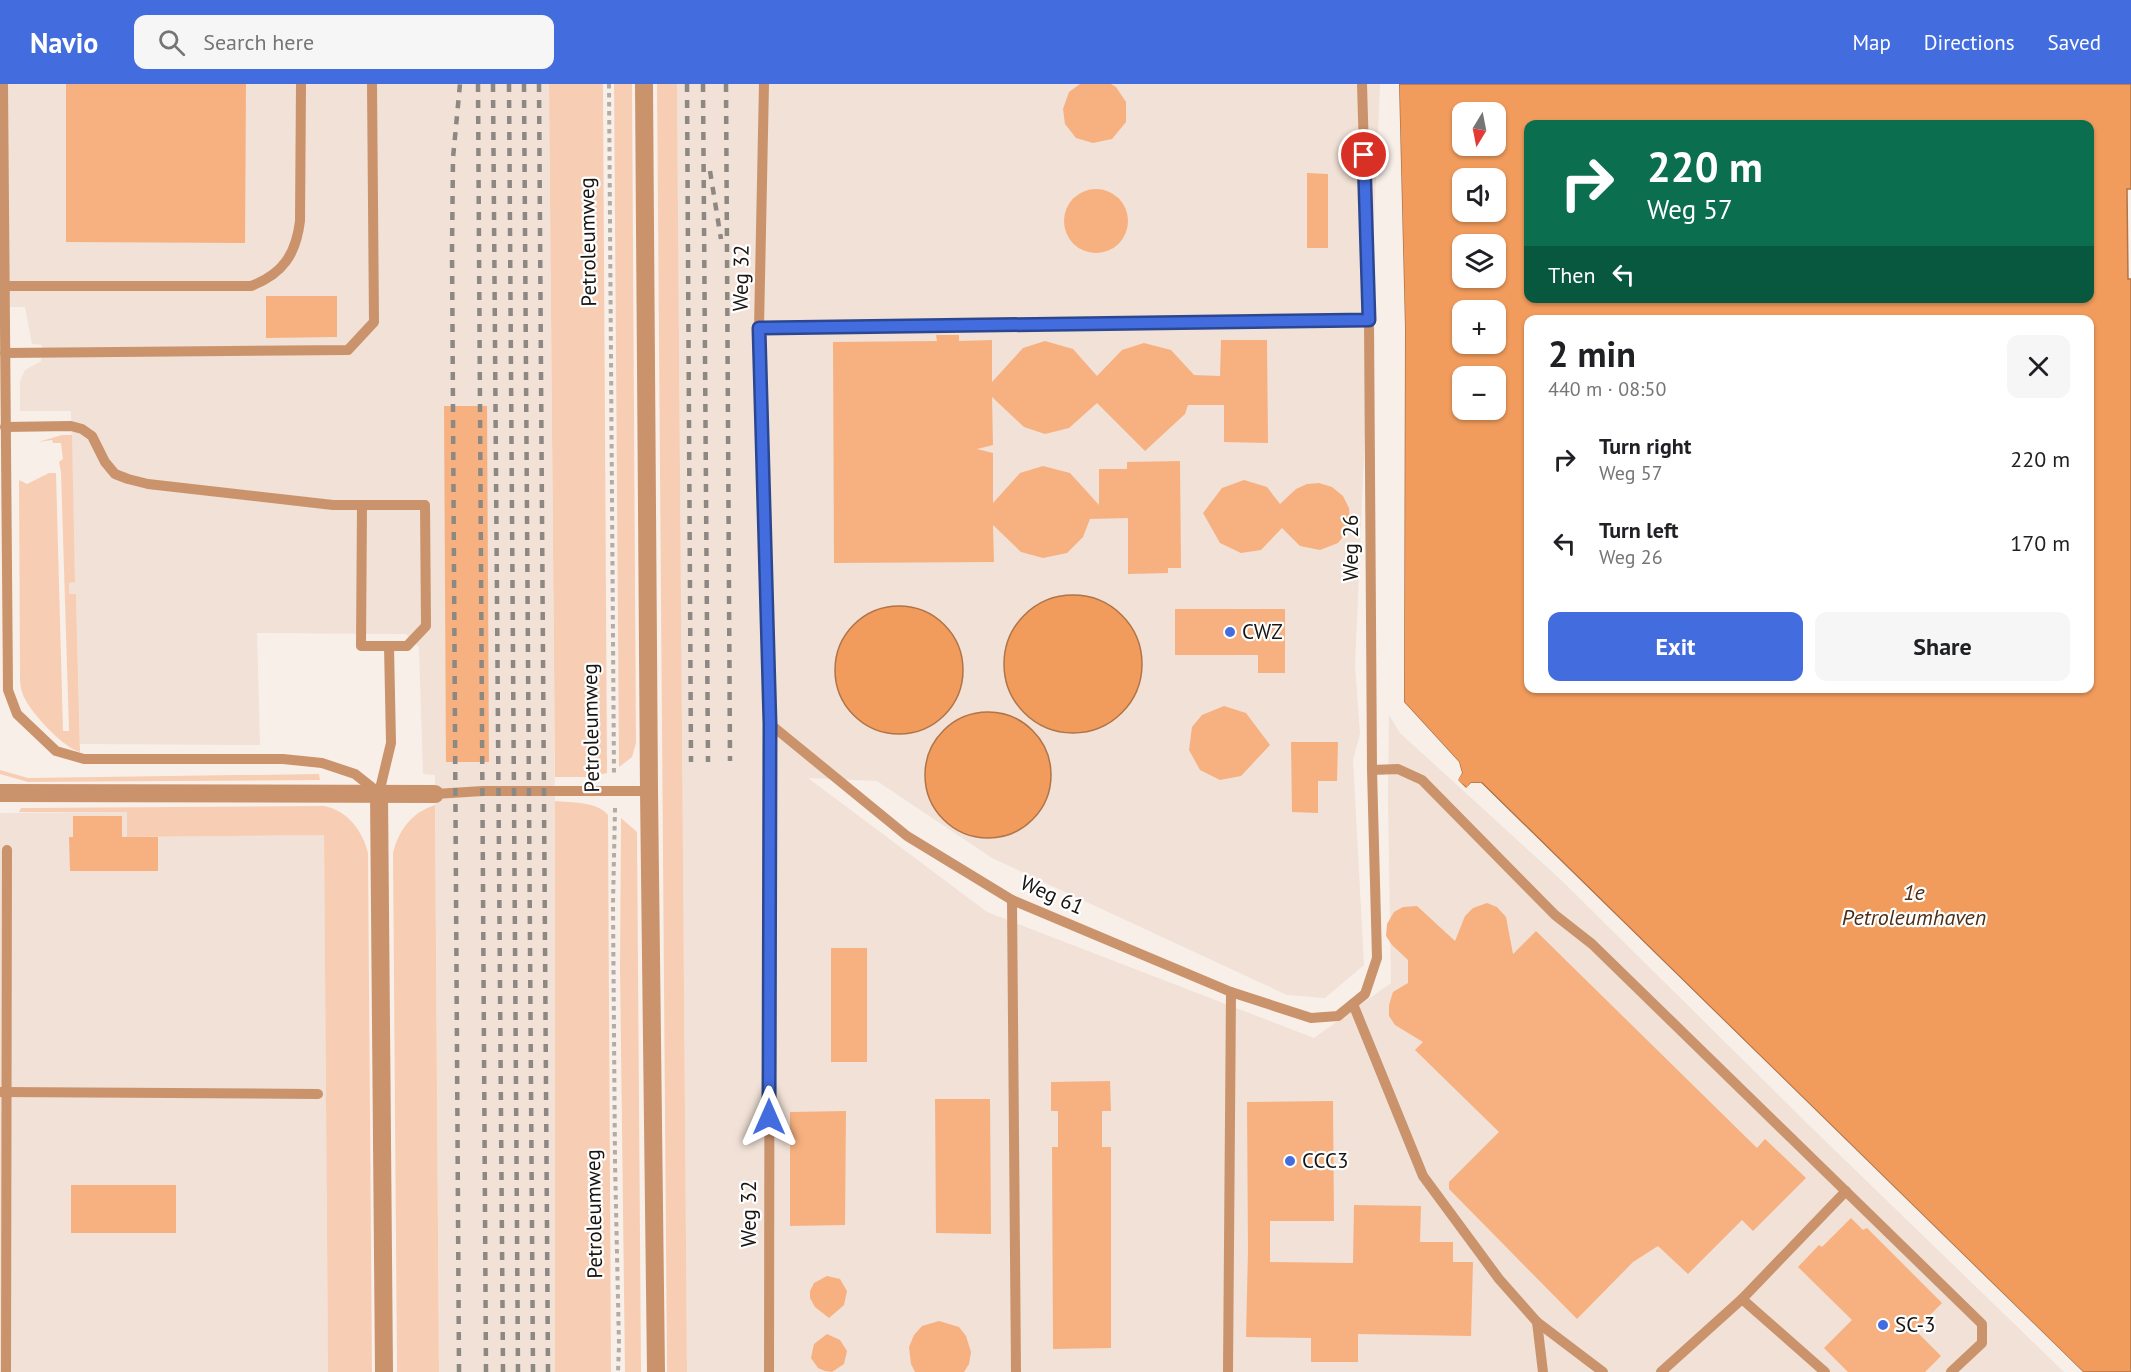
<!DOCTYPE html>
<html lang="en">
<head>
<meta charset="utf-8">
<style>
	:root { --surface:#fff; --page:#f6f6f6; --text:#202124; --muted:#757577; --accent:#436ddf }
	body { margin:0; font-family:"PT Sans",sans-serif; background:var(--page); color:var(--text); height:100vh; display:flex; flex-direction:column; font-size:22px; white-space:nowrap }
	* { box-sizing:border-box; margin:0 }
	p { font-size:20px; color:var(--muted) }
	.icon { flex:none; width:33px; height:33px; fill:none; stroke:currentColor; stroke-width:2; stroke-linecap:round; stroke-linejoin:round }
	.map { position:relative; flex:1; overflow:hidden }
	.drawer { position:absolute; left:1524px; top:231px; width:570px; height:378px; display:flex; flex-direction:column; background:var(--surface); border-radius:12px; box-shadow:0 2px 4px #0004 }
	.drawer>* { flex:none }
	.guide { position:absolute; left:1524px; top:36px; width:570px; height:183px; border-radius:12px; box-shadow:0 2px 4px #0004; background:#0b6e4f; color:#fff; overflow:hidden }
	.needle { width:39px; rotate:190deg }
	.fabs { position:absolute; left:1452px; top:18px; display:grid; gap:12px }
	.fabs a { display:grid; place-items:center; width:54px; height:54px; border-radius:12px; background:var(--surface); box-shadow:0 2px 4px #0004; font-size:30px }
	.pin { position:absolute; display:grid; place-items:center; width:51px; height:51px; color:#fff; margin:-26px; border:3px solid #fff; border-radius:50%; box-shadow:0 2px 6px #0007 }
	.me { position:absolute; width:66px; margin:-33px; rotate:0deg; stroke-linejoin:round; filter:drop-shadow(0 0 4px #0008) }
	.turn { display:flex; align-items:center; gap:21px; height:126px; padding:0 24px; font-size:27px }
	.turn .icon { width:78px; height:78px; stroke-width:2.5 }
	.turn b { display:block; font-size:42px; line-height:51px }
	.then { display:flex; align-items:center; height:57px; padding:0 24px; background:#0003; gap:12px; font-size:22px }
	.round { display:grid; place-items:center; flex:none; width:63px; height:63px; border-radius:12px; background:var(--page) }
	.head { display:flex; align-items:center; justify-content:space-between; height:102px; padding:0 24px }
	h1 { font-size:36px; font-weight:700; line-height:45px }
	.button { display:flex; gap:12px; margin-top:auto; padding:12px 24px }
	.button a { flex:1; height:69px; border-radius:12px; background:var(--accent); color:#fff; font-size:24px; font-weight:700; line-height:69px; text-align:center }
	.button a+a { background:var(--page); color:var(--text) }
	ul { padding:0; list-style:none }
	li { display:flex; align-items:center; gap:18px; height:84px; padding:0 24px }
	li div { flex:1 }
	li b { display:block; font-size:22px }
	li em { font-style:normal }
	header { display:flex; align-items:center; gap:36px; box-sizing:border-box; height:84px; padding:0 30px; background:var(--accent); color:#fff }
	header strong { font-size:28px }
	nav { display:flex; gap:33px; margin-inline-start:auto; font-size:21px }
	.search { width:420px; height:54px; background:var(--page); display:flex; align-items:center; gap:15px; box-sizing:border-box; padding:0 21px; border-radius:12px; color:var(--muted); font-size:22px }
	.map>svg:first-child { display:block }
	.built { fill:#f1e1d6 }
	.green { fill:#f7ceb3 }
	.water { fill:#f19c5d; stroke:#b07447; stroke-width:1.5; fill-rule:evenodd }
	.pier { fill:#f9efe9 }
	.building { fill:#f7b180 }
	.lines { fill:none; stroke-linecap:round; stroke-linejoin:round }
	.path { stroke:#b2aba6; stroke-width:4; stroke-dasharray:4.5 4.5; stroke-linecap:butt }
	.lane { stroke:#ca936c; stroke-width:10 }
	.street { stroke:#ca936c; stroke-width:18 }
	.rail { stroke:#8e8883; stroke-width:4.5; stroke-dasharray:8 8; stroke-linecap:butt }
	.route-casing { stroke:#2c4791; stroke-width:15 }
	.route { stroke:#436ddf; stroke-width:10 }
	.poi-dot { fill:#436ddf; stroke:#fff; stroke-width:2 }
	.labels { text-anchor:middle; stroke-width:4.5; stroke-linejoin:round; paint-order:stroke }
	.street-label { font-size:21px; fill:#181513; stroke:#fff }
	.poi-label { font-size:21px; fill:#181513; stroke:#fff; text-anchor:start }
	.water-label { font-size:22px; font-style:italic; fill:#4f2d13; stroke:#fff }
</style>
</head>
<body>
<header>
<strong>Navio</strong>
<div class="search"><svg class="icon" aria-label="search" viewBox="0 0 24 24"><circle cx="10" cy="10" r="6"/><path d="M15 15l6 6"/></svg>Search here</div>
<nav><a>Map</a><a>Directions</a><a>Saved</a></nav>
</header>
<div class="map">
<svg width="2131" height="1288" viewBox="0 0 2131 1288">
	<rect width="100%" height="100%" fill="#f9efe9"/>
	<g class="built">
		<path d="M0,0H549L555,717V1288H439L435,691L423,690L419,563L406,550L257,549L260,661L80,660L76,510H69V499L75,498L71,327H20V297L25,286L41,277L42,261L32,260L25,223H0Z"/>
		<path d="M677,0H1380L1355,582L1360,650L1353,676L1364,881L1325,914L1287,911L992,774L877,697L808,694L987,828L1314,954L1391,899L1388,715L1389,631L1400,649L1560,795L1816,1048L2064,1288H687Z"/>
		<path d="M127,728L128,753L324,751L328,1288H0V729Z"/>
	</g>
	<g class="green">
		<path d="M549,0H603L607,689L588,693H555Z"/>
		<path d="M614,0H632L636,659L632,673L619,683Z"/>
		<path d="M657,0H677L687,1288H667Z"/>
		<path d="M62,351H72L75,498L69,499V510H76L80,668C64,664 33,631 25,615C21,608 20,600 20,592L19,396L27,400L49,389H56L63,647H69L61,388L59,378L63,375L61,359H53L52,356L38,358Z"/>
		<path d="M0,686L28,694L319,690L320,696L28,698L0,690Z"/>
		<path d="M555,717C572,719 597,717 608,731L611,1288H555Z"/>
		<path d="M435,721L439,1288H397L393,769C398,747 412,728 435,721Z"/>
		<path d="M324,722C347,726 363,747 368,769L372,1288H328L324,751L127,753V728H19L21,724Z"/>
		<path d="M621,734L637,748L641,1288H625L620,885Z"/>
	</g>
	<g class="water">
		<path d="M1399,0H2131V105H2127L2128,195H2131V1288H2083L1482,699H1471L1467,704L1457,696L1462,689L1459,678L1404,618L1405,244ZM1462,28H1496V62H1462ZM1528,40H2090V214H1528ZM1462,94H1496V128H1462ZM1462,160H1496V194H1462ZM1462,226H1496V260H1462ZM1528,236H2090V604H1528ZM1462,292H1496V326H1462Z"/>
		<circle cx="1073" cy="580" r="69"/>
		<circle cx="899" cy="586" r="64"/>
		<circle cx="988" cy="691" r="63"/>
	</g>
	<path class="pier" d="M1396,0H1399L1405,244L1404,618L1459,678L1462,689L1458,696L1466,704L1471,699H1481L2083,1288H2079L1480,702H1472L1466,707L1455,698V694L1459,689L1457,679L1401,619L1402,245Z"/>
	<g class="building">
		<path d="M66,0H246L245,159L66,158Z"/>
		<path d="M1080,0H1111L1116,3L1126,18V38L1112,55L1093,59L1076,54L1065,40L1063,25L1069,8Z"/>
		<path d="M1307,89L1328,90V164H1307Z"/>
		<circle cx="1096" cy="137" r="32"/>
		<path d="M266,212H337V253L266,254Z"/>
		<path d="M936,251H959V257L992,256V298L1023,264L1045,257L1073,265L1097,292L1122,266L1144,259L1171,266L1194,291L1220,292L1221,256H1267L1268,359L1224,358V321H1188L1185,330L1145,367L1097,319L1069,344L1045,350L1024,343L992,313L993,361L977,365L993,369V419L1020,389L1043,382L1070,389L1099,421V385H1127V378L1180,377L1181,484H1168V489L1128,490V434L1090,435L1083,453L1067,469L1043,474L1021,468L993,441L994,478L834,479L833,258L937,257Z"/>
		<path d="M444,322H487L489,678H446Z"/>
		<path d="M1244,396L1267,403L1280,420L1296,405L1307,400L1319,399L1332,403L1343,412L1349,424L1350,437L1346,449L1338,459L1320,466L1300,462L1282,444L1261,466L1241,469L1220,459L1203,429L1222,404Z"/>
		<path d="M1175,525H1285V589H1258V571H1175Z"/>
		<path d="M1224,622L1246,629L1270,661L1241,692L1220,696L1200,686L1189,666L1192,643L1202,631Z"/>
		<path d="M1291,658H1338L1337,697H1318V729L1292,728Z"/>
		<path d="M73,732H122V753H158V787H70L69,753H73Z"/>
		<path d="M1487,819L1497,823L1506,833L1513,870L1536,847L1757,1064L1765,1055L1806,1094L1753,1147L1742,1136L1688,1190L1658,1162L1633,1178L1577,1235L1449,1105V1098L1499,1048L1415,966L1423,958L1395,941L1389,932V921L1393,908L1408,899V876L1392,861L1386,852L1387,840L1394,828L1403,823L1417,822L1455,857L1465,832L1473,824Z"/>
		<rect x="831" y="864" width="36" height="114"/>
		<path d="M1110,997L1111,1027H1102V1063H1111V1264L1053,1265L1052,1063H1058V1027H1051V998Z"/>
		<path d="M935,1015H990L991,1150L936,1149Z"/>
		<path d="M1333,1017L1334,1137H1270V1178L1353,1179L1354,1121L1421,1122L1420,1158H1453V1178H1473L1471,1252L1358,1250V1278H1311V1254L1246,1253L1248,1167L1247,1018Z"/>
		<path d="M846,1027L845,1141L790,1142V1028Z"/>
		<rect x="71" y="1101" width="105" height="48"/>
		<path d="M1851,1134L1863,1146L1867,1144L1942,1219L1915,1246L1941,1272L1925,1288H1848L1824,1264L1852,1236L1798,1183L1819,1161L1822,1163Z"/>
		<path d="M827,1192L840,1195L847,1207L844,1221L829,1234L815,1223L810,1214V1207L814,1199Z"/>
		<path d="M939,1237L959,1243L966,1252L971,1268L969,1280L964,1288H915L911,1280L909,1263L914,1251L922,1242Z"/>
		<path d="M827,1250L840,1256L847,1267L844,1280L832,1288L825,1287L818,1284L811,1274L814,1260Z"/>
	</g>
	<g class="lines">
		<g class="path">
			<path d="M609,0L614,692"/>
			<path d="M615,724L613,820L615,1078L619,1261L618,1288"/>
		</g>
		<g class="lane">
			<path d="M3,0L8,606L17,630L56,667L84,675H283L322,679L355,690L379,709L391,659L389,562"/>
			<path d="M764,0L759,244L770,640L769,1288"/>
			<path d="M5,202H251C283,190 296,170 300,137L301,0"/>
			<path d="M759,244L1369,236"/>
			<path d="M5,269L348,266L374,238L372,0"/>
			<path d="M5,343L71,342L82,345L92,352L105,378L115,390L128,395L148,400L333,421H425L426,542L407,562H361L362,421"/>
			<path d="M770,640L907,752L1012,816L1231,908L1311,934L1338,932L1365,910L1377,874L1372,686L1369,236L1362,0"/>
			<path d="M1372,686L1398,685L1422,696L1555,831L1592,860L1982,1240V1259L1951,1288"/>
			<path d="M435,710L483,707H649"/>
			<path d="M1012,816L1016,1288"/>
			<path d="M1353,920L1423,1092L1499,1195L1537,1238L1603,1288"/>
			<path d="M0,1008L318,1010"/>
			<path d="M1537,1238L1543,1288"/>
			<path d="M6,1288L7,766"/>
			<path d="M1228,1288L1231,908"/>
			<path d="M1661,1288L1742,1215"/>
			<path d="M1825,1288L1742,1215L1846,1107"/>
		</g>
		<g class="street">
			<path d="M644,0L649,707L656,1288"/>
			<path d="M0,709L435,710"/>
			<path d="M379,709L384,1288"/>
		</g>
		<g class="rail">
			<path d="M478,0L486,1288"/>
			<path d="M493,0L503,1288"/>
			<path d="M509,0L518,1288"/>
			<path d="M524,0L533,1288"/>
			<path d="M539,0L548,1288"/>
			<path d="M687,0L691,678"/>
			<path d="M703,0L708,678"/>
			<path d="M726,0L730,677"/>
			<path d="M710,87L721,155"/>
			<path d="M459,1288L452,165L453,74L460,0"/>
		</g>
	</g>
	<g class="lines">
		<g class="route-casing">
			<path id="route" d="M769,1033L770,640L759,244L1369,236L1364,71"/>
		</g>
		<use href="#route" class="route"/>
	</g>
	<g class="poi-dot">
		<circle cx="1230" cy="548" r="6"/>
		<circle cx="1290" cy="1077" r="6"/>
		<circle cx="1883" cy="1241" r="6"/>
	</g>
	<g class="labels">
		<g class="street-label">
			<text transform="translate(588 158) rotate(-91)" y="7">Petroleumweg</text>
			<text transform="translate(741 194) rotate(-89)" y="7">Weg 32</text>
			<text transform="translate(1351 464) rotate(-90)" y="7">Weg 26</text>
			<text transform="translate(591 644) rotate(-91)" y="7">Petroleumweg</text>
			<text transform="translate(1052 811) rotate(24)" y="7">Weg 61</text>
			<text transform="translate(594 1130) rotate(-91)" y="7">Petroleumweg</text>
			<text transform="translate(749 1130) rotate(-90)" y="7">Weg 32</text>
		</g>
		<g class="poi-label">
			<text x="1242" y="555">CWZ</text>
			<text x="1302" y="1084">CCC3</text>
			<text x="1895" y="1248">SC-3</text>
		</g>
		<g class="water-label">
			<text x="1914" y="816">1e<tspan x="1914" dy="25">Petroleumhaven</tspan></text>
		</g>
	</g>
</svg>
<div class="fabs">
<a><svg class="needle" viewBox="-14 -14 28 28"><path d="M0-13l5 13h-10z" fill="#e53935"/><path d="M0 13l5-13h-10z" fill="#757577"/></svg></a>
<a><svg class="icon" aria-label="sound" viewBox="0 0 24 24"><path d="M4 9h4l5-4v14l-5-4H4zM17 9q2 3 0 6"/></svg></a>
<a><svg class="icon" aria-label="layers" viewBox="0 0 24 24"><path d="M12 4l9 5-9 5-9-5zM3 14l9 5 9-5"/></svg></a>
<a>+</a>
<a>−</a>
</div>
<div class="pin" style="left:1364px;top:71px;background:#d93025"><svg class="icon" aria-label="arrive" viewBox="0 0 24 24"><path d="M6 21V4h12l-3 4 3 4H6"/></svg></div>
<svg class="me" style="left:769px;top:1033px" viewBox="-20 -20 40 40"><path d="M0-17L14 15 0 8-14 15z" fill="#436ddf" stroke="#fff" stroke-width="4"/></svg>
<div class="guide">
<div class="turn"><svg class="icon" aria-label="right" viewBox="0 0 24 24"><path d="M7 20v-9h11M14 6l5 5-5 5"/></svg><div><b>220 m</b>Weg 57</div></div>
<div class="then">Then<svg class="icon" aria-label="left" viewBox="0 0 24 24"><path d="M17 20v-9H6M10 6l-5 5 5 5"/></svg></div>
</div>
<section class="drawer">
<div class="head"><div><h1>2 min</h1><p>440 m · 08:50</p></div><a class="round"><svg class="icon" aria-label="close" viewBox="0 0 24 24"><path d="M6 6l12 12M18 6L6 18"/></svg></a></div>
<ul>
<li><svg class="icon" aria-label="right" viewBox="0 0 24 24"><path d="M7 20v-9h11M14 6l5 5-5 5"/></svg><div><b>Turn right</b><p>Weg 57</p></div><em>220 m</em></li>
<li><svg class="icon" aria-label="left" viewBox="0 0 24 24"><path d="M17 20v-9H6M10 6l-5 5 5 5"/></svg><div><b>Turn left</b><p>Weg 26</p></div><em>170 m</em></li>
</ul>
<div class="button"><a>Exit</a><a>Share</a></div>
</section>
</div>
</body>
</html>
